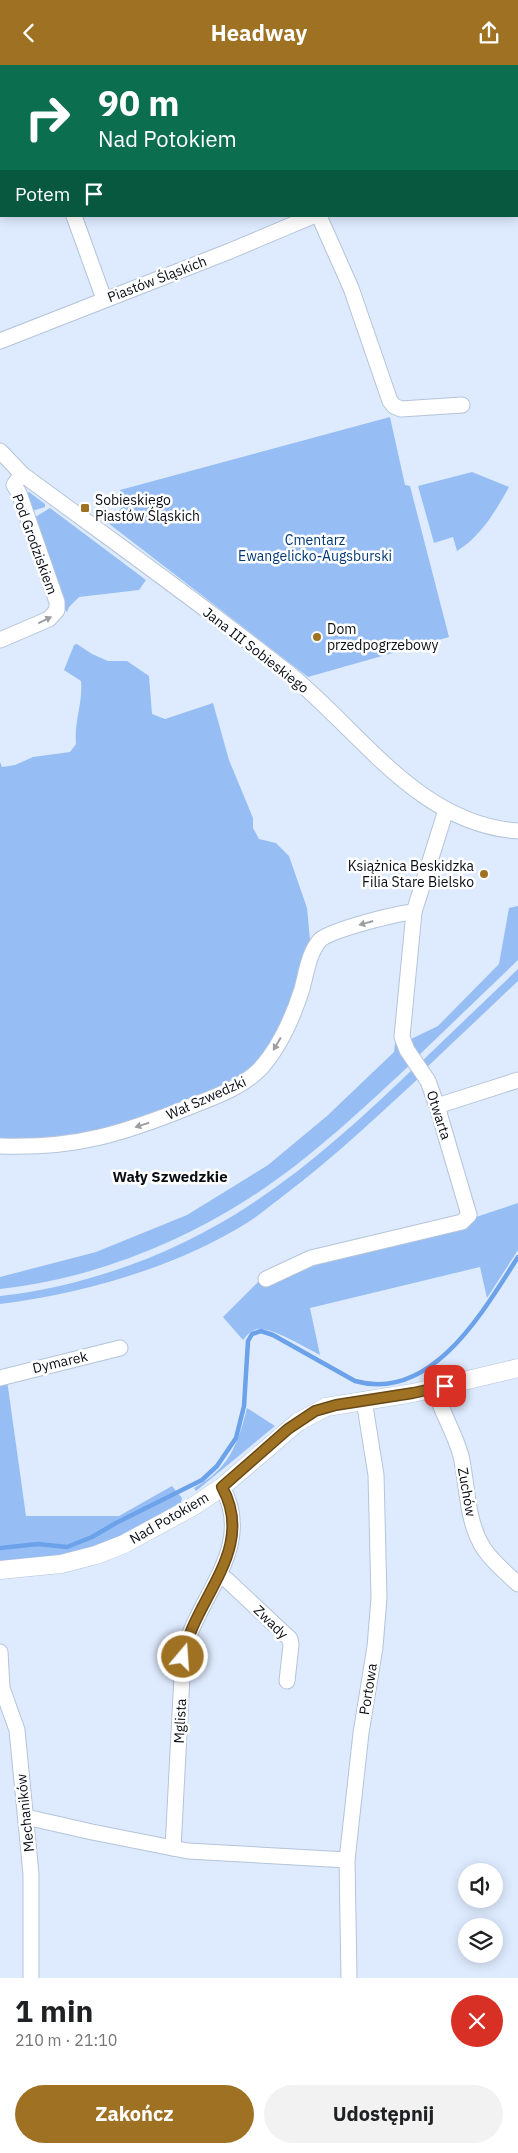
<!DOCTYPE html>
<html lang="pl">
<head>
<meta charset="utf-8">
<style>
	:root { --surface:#fff; --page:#f2f2f2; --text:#202124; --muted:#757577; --accent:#9f7123 }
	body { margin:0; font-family:"IBM Plex Sans",sans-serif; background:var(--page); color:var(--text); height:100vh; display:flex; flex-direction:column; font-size:19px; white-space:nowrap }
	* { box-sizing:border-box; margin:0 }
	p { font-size:16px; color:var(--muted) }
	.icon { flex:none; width:28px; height:28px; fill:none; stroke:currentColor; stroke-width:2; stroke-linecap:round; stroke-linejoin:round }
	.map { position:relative; height:1913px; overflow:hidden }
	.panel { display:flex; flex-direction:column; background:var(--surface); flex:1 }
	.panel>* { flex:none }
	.top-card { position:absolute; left:0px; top:0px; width:519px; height:152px; box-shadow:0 2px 12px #0003; background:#0b6e4f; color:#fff; overflow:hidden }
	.controls { position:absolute; left:458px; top:1798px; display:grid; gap:10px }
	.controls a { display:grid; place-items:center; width:45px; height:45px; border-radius:50%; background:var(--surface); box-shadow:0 2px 12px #0003; font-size:25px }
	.pin { position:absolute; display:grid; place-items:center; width:42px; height:42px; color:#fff; margin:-21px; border-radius:10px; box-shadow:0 2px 8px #0006 }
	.me { position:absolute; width:55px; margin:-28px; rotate:18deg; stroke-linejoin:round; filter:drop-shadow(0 0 4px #0008) }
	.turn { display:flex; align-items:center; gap:18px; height:105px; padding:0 15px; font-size:22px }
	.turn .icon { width:65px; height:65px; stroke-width:2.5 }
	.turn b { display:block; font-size:35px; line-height:42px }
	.then { display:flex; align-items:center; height:48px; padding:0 15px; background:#0003; gap:10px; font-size:19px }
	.round { display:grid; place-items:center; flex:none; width:52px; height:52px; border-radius:26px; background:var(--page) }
	.overview { display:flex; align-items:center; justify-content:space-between; height:85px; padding:0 15px }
	h1 { font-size:30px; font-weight:800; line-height:38px }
	.primary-button { display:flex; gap:10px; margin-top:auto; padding:10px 15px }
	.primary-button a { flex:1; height:58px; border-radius:30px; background:var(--accent); color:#fff; font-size:20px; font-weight:800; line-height:58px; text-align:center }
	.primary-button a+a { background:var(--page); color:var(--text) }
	header { display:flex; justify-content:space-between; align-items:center; height:65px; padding:0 15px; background:var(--accent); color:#fff; font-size:22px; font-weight:800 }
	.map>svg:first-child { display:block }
	.green { fill:#96bef4 }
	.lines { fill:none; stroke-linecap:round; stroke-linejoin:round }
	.stream { stroke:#6ca2ea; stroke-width:4.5 }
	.minor-casing { stroke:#b4c4da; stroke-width:17 }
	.tertiary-casing { stroke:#b4c4da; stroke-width:19 }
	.minor { stroke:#fff; stroke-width:15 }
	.tertiary { stroke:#fff; stroke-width:18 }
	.oneway { fill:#9d9fa1 }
	.route-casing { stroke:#674917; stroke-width:12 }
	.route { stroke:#9f7123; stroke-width:9 }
	.poi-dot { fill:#9f7123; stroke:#fff; stroke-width:2 }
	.labels { text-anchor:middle; stroke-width:5; stroke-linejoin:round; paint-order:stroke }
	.street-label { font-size:14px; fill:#090e15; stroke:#fff }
	.poi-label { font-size:14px; fill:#090e15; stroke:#fff; text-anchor:start }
	.park-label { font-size:14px; fill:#003877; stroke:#fff }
	.neighbourhood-label { font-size:15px; font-weight:bold; fill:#090e15; stroke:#fff }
</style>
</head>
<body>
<header><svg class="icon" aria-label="back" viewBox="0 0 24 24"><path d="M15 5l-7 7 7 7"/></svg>Headway<svg class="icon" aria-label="share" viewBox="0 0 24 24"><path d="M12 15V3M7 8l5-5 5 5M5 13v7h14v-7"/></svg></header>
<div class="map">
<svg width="518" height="1913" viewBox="0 0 518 1913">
	<rect width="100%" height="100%" fill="#deebfe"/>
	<g class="green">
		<path d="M390,352L405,420L410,421L449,572L308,612L108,458L123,441L120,425Z"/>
		<path d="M472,407L509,422C495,447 481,471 457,486L453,472L434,478L418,421Z"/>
		<path d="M29,427L45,439V442L32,446L26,430Z"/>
		<path d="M50,443L146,515L139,525L79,532L69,542L67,547L64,544L32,454Z"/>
		<path d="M77,579L92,589L108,596H127L149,611L152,649L165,654L213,638L229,695L253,753V763L259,774L276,778L289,791L307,843L310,875L303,906L286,959L247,1011L111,1067L0,1078V697L2,702L15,700L33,692L70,687L76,679C74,656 83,638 81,616L64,605L74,580Z"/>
		<path d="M518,841V895L416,993L407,976L438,961L499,899L509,843Z"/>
		<path d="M518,904V916L424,1005L420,998Z"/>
		<path d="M396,971L412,998C360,1046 308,1096 248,1134C172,1182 89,1214 0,1224V1212L96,1187L187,1150L268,1100L327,1051L394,987Z"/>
		<path d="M415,1002L421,1011C378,1051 334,1092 287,1128C275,1137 263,1147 250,1156C177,1202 86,1228 0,1239V1231C89,1221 178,1188 253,1138C312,1099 364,1051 415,1002Z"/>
		<path d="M518,1138V1185L487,1233L480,1202L310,1243L320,1290C307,1284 272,1262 258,1264C251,1265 247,1270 243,1275L223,1252L261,1214L313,1196L473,1157L476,1152Z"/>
		<path d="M7,1315L26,1451H119L172,1421L182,1433L180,1440C153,1454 127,1471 98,1481C66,1492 33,1494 0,1496V1317Z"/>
		<path d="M247,1343L275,1361L196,1426L194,1423C229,1404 238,1379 247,1343Z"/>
	</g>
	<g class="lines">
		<path class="stream" d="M0,1483L38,1479L67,1482L92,1472L116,1458L202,1415L217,1401L236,1373L244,1341L248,1276L252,1269L261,1266L273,1270L355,1316C432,1338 484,1245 518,1192"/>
		<g class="minor-casing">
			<g id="minor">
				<path d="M101,1V0"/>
				<path d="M386,1V0"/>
				<path d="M74,151L104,234"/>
				<path d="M319,151L351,223L390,336L394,341L401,344L462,340"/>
				<path d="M0,276L230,186L313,151"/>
				<path d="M0,386L22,409C110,474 200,538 286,606C359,664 417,759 518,766"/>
				<path d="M0,575L49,554L57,545V537L19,428L14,420L22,409"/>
				<path d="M437,1041L518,1015"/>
				<path d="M0,1081C76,1084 125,1068 194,1040C217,1031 242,1022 260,1004C280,982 293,952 302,924C306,909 309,887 320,875C331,865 397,848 414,847"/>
				<path d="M266,1214L311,1193L462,1157L469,1150L437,1041L428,1016L407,985L402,972L414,847L446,745"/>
				<path d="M0,1313L120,1283"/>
				<path d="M435,1324C441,1347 455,1368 461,1391C468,1422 466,1456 484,1484C493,1497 506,1508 518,1519"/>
				<path d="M220,1512L226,1514L290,1574L291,1580L287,1616"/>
				<path d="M0,1587L2,1623L17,1665L31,1809V1913"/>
				<path d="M26,1752L92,1767L188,1786L347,1795"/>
				<path d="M173,1783L183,1592C194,1533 257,1484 222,1422"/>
				<path d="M349,1913L347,1795L361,1668L375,1582L379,1533L376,1410L364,1335"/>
			</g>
		</g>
		<g class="tertiary-casing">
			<path id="tertiary" d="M0,1505L61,1499L96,1490L124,1479L194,1441L222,1422L298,1357L326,1342L413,1328L518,1303"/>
		</g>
		<use href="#minor" class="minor"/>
		<use href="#tertiary" class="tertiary"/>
	</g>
	<defs><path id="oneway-solid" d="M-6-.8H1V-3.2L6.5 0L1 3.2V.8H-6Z" transform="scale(1.25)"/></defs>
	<g class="oneway">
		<use href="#oneway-solid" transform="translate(45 555) rotate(-26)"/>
		<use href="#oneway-solid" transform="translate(366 858) rotate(164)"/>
		<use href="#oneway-solid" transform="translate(277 979) rotate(121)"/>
		<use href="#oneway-solid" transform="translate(142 1060) rotate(162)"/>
	</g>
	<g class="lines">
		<g class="route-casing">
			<path id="route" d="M183,1592C194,1533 257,1485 222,1422L288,1364L315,1346L336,1340L413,1328L445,1321"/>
		</g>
		<use href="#route" class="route"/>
	</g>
	<g class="poi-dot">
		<rect x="80" y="438" width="10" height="10" rx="2.5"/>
		<circle cx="317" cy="572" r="5"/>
		<circle cx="484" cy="809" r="5"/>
	</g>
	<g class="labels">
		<g class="street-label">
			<text transform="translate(157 214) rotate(-21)" y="5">Piastów Śląskich</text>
			<text transform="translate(35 479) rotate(70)" y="5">Pod Grodziskiem</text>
			<text transform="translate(256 585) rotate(38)" y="5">Jana III Sobieskiego</text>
			<text transform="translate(206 1033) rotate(-24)" y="5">Wał Szwedzki</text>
			<text transform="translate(439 1050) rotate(72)" y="5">Otwarta</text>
			<text transform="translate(60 1297) rotate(-13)" y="5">Dymarek</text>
			<text transform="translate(467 1427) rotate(80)" y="5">Zuchów</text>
			<text transform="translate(169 1453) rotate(-30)" y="5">Nad Potokiem</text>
			<text transform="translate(271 1557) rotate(44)" y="5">Zwady</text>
			<text transform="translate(368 1624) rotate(-81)" y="5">Portowa</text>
			<text transform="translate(180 1656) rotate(-87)" y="5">Mglista</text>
			<text transform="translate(25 1748) rotate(-96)" y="5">Mechaników</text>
		</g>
		<g class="poi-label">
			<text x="95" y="440">Sobieskiego<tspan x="95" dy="16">Piastów Śląskich</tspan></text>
			<text x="327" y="569">Dom<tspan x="327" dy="16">przedpogrzebowy</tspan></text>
			<text x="474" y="806" text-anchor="end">Książnica Beskidzka<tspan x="474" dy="16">Filia Stare Bielsko</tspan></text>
		</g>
		<g class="park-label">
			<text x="315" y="480">Cmentarz<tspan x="315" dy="16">Ewangelicko-Augsburski</tspan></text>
		</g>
		<g class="neighbourhood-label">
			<text x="170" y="1117">Wały Szwedzkie</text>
		</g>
	</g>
</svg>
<div class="controls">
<a><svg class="icon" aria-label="sound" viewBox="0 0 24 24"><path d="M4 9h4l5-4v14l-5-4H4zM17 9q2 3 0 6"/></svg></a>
<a><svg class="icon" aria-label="layers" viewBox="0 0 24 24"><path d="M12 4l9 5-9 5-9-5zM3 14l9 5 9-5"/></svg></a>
</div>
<div class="pin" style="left:445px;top:1321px;background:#d93025"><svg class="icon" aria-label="arrive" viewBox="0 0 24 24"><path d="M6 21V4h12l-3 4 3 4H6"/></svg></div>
<svg class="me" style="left:183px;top:1592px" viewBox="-20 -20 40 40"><circle r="17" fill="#9f7123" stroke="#fff" stroke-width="3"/><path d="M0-11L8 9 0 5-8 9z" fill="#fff"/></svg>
<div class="top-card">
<div class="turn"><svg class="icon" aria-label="right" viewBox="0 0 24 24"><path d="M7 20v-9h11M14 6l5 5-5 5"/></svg><div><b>90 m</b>Nad Potokiem</div></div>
<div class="then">Potem<svg class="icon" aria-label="arrive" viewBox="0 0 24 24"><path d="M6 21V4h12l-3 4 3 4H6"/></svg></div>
</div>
</div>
<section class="panel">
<div class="overview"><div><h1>1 min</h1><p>210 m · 21:10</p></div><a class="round" style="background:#d93025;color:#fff"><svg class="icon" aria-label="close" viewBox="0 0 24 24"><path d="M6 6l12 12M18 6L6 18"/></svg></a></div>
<div class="primary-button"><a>Zakończ</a><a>Udostępnij</a></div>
</section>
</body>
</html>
